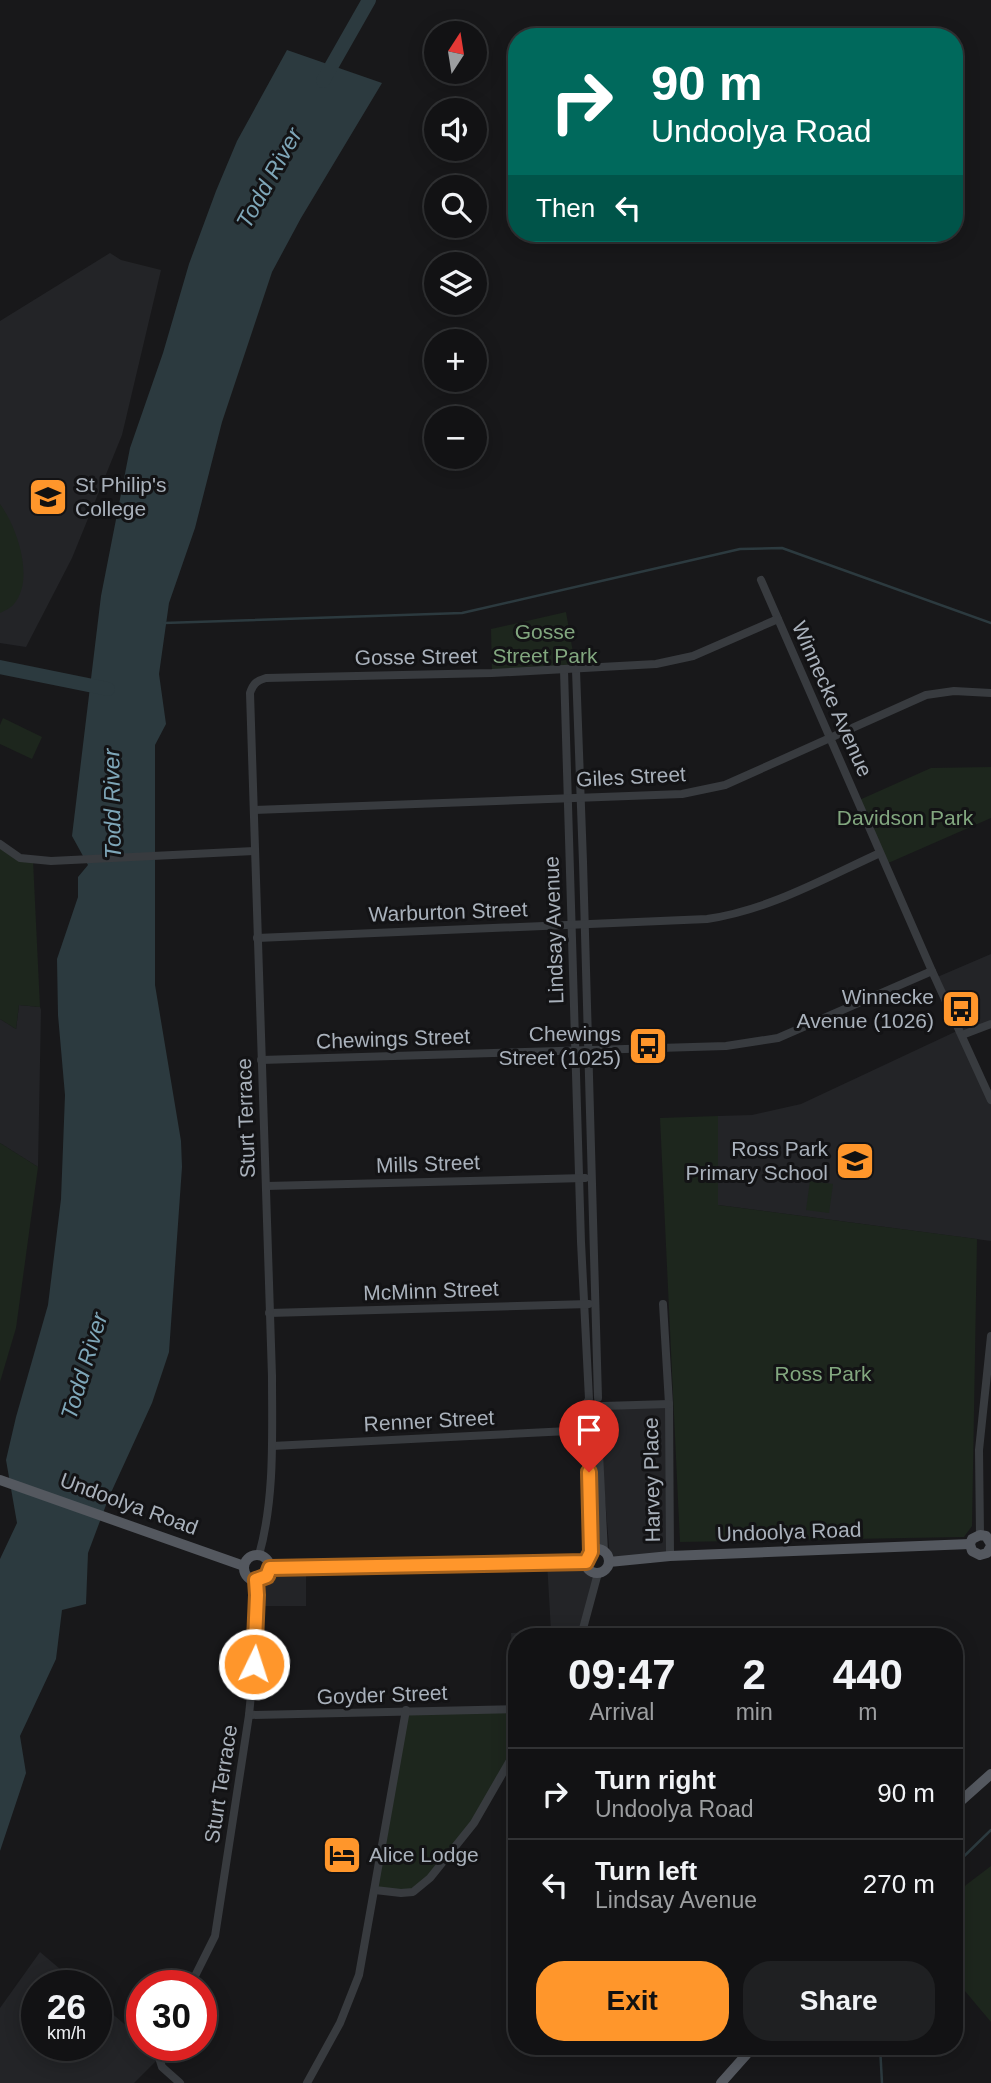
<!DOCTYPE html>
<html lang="en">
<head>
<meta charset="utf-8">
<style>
	:root { --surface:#121214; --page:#1f2022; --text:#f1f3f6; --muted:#9c9ea0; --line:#313234; --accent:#ff962b }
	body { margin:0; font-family:Arial,sans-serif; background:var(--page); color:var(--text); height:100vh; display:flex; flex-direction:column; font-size:26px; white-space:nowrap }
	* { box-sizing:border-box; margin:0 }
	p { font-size:23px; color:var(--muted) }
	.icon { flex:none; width:38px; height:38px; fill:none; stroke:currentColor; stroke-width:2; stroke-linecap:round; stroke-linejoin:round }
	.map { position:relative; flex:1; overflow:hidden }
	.drawer { position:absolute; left:508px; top:1628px; width:455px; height:427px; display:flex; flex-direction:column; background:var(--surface); border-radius:28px; box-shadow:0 4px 18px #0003,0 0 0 2px var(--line) }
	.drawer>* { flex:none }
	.guide { position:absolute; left:508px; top:28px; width:455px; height:214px; border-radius:28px; box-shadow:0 4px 18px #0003,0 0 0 2px var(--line); background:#00695c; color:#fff; overflow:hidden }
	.needle { width:46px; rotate:12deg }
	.fabs { position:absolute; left:424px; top:21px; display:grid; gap:14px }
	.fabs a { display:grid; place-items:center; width:63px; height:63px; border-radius:50%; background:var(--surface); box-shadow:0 4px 18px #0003,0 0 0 2px var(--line); font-size:35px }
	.speed { position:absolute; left:21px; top:1970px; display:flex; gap:14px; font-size:35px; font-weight:700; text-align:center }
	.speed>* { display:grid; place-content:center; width:91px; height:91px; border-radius:50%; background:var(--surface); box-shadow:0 4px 18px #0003,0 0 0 2px var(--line); line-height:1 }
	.speed small { font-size:18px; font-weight:400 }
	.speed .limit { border:10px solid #d22; background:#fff; color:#111 }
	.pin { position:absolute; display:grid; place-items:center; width:60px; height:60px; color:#fff; margin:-72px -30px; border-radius:50% 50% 50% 0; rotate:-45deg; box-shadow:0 0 7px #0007 }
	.pin .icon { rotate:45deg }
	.me { position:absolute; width:77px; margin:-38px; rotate:4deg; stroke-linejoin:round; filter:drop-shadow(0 0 5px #0008) }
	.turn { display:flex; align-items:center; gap:24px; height:147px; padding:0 28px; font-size:32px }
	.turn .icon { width:91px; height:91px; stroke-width:2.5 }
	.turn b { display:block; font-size:49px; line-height:60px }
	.then { display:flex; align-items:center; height:66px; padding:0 28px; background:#0003; gap:14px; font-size:26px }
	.eta { display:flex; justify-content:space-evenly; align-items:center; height:119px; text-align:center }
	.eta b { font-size:42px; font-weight:700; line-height:49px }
	.button { display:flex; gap:14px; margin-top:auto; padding:14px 28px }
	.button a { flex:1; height:80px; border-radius:28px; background:var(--accent); color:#111; font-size:28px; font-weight:700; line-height:80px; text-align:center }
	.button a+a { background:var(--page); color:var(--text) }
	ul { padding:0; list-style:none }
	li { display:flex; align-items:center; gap:21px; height:91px; padding:0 28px; border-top:2px solid var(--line) }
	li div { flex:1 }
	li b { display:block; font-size:26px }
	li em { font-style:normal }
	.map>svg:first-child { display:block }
	.built { fill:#232427 }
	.green { fill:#1d261d }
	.water { fill:#2c3a3f }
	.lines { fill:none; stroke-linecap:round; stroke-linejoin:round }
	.stream { stroke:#2c3a3f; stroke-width:2.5 }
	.river { stroke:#2c3a3f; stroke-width:14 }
	.minor { stroke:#383b3f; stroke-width:8 }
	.major { stroke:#54585f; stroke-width:10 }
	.route-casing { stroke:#a6621c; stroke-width:18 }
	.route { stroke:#ff962b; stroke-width:12 }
	.labels { text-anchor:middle; stroke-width:6; stroke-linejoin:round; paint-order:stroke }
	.poi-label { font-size:21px; fill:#a9b1bb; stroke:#131315; text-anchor:end }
	.park-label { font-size:21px; fill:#82a77f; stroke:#131315 }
	.street-label { font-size:21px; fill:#a9b1bb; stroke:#131315 }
	.water-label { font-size:23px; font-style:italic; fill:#7ea6b8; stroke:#131315 }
</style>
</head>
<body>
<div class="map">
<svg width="991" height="2083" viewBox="0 0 991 2083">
	<rect width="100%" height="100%" fill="#18181a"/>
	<g class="built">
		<path d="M110,253L121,260L161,270L122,435L72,558L26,647L0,643V321Z"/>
		<path d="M991,954V1024L962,1035L991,1100V1241L718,1205V1116L752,1115L801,1104L959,1030L935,978Z"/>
		<path d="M19,1005L40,1007L41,1010L38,1167L0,1143V1019L16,1029Z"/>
		<path d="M602,1402L669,1404L670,1556L610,1558L598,1414L602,1410Z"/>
		<path d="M547,1562L589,1565L598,1569L581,1636H516L515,1709L511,1633L551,1631Z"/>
		<path d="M306,1567V1606H259L268,1577Z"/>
		<path d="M40,1952L80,1986H37V2046H96V2000L142,2039V2046H150L157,2051L158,2059L134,2083H0V2008Z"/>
	</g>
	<g class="green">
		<path d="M0,504C17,527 35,579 14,604C11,608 4,611 0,613Z"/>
		<path d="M566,612L576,670L492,673L491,629Z"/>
		<path d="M3,718L42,737L32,759L0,744V725Z"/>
		<path d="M991,767V818L886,864L857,801L931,768Z"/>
		<path d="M0,844L33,860L40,1007L19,1005L16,1029L0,1019Z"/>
		<path d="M718,1116V1205L977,1239L972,1526L964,1537L680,1542L660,1118Z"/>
		<path d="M0,1143L38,1167L16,1328L0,1382Z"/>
		<path d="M810,1181L833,1184L829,1213L806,1210Z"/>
		<path d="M516,1709V1750L474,1823L413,1892L375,1890L406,1710Z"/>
		<path d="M991,1866V2022L954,1978V1900L966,1885Z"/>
	</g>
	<path class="water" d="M287,50L382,83L301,218L272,272L222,422L195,528L169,603L159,674L166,724L155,745V985L181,1141L182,1167L169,1352L152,1403L109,1497L88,1553L86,1604L62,1610L56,1659L20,1736L26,1773L0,1851V1559L17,1523L6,1460L16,1417L48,1305L61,1199L65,1095L58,1015L57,959L78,897V877L88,865L72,836L101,596L130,448L163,353L189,264L216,191L237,141Z"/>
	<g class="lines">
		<g class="stream">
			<path d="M164,623L462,613L740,549L782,548L991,623"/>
			<path d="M954,1866L991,1830"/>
			<path d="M880,2046L882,2083"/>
		</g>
		<g class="river">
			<path d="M323,81L369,0"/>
			<path d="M0,667L108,689"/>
		</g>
		<g class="minor">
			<path d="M761,580L932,971L991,1100"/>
			<path d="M564,670L581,1242L589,1399L585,1406L591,1414"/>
			<path d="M576,670L583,862L598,1398"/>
			<path d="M254,810L682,794L725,785L926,695L954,691L991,693"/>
			<path d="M0,844L20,858L51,861L254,851"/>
			<path d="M257,938L707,919C769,910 823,879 880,853"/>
			<path d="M962,1035L991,1024"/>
			<path d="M261,1060L726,1046L778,1038L932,971"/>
			<path d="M266,1186L585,1178"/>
			<path d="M663,1304L669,1404L670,1556"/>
			<path d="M269,1313L589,1304"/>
			<path d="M603,1406L669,1404"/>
			<path d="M597,1414L604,1552"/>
			<path d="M272,1446L589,1430"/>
			<path d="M980,1535L979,1450L991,1336"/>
			<path d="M591,1552L589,1430L591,1414"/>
			<path d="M259,1555C275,1498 272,1435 272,1376L250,693C253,684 256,681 266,678L492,673L656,664L693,656L778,619"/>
			<path d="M581,1636L598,1573"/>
			<path d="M249,1715L516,1709"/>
			<path d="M375,1890L401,1893L413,1892L430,1878L474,1823L516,1750"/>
			<path d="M190,1986L215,1936L249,1715L256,1644V1580"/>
			<path d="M160,2046L157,2051L162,2067L180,2083"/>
			<path d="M307,2083L340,2023L359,1975L406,1710"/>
		</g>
		<g class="major">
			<path d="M0,1480L244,1566"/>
			<path d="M991,1544L986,1536L980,1535L972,1539L970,1544L972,1551L980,1555L987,1553L991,1546"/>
			<circle cx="597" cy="1561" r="12"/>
			<circle cx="257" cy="1568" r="13"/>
			<path d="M609,1562L670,1556L970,1544"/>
			<path d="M270,1568L586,1562"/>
			<path d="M954,1807L991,1774"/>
			<path d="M721,2083L754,2046"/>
		</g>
	</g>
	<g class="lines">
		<g class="route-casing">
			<path id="route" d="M254,1664L257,1595L256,1580L267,1576L270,1568L586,1562L591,1552L589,1472"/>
		</g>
		<use href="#route" class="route"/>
	</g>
	<defs>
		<g id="school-square" transform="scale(2.0125)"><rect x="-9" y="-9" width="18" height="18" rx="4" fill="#ff962b" stroke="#131315"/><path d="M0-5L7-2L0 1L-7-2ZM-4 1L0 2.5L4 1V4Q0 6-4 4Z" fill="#111"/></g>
		<g id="bus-square" transform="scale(2.0125)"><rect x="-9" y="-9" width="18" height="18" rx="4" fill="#ff962b" stroke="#131315"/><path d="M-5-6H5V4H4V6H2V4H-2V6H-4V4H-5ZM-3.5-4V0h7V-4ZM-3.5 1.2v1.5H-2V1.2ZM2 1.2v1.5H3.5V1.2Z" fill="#111"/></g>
		<g id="hotel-square" transform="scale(2.0125)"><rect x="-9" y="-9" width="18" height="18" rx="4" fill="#ff962b" stroke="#131315"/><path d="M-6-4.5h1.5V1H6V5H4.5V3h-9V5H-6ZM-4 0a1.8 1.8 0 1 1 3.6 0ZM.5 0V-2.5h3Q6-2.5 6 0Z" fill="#111"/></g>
	</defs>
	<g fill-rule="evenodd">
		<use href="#school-square" x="48" y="497"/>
		<use href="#bus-square" x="961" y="1009"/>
		<use href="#bus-square" x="648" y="1046"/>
		<use href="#school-square" x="855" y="1161"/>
		<use href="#hotel-square" x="342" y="1855"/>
	</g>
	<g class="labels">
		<g class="poi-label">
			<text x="75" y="492" text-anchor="start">St Philip's<tspan x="75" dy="24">College</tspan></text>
			<text x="934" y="1004">Winnecke<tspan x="934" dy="24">Avenue (1026)</tspan></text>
			<text x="621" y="1041">Chewings<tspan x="621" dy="24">Street (1025)</tspan></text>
			<text x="828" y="1156">Ross Park<tspan x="828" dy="24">Primary School</tspan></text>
			<text x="369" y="1862" text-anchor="start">Alice Lodge</text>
		</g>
		<g class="park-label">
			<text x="545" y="639">Gosse<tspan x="545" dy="24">Street Park</tspan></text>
			<text x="905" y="825">Davidson Park</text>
			<text x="823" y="1381">Ross Park</text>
		</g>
		<g class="street-label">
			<text transform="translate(416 657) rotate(-1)" y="7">Gosse Street</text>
			<text transform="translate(832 699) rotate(66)" y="7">Winnecke Avenue</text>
			<text transform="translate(631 777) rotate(-3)" y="7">Giles Street</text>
			<text transform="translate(448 912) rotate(-2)" y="7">Warburton Street</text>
			<text transform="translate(554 930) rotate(-92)" y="7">Lindsay Avenue</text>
			<text transform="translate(393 1039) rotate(-2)" y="7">Chewings Street</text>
			<text transform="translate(246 1118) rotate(-92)" y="7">Sturt Terrace</text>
			<text transform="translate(428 1164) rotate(-2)" y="7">Mills Street</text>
			<text transform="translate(431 1291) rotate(-2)" y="7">McMinn Street</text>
			<text transform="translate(429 1421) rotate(-3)" y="7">Renner Street</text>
			<text transform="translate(652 1480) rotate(-91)" y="7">Harvey Place</text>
			<text transform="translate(129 1504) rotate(20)" y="7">Undoolya Road</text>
			<text transform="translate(789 1532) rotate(-2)" y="7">Undoolya Road</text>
			<text transform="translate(382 1695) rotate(-2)" y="7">Goyder Street</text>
			<text transform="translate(221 1784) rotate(-81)" y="7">Sturt Terrace</text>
		</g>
		<g class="water-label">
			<text transform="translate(269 178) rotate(-61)" y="8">Todd River</text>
			<text transform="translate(112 804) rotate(-91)" y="8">Todd River</text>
			<text transform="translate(84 1366) rotate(-73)" y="8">Todd River</text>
		</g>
	</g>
</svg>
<div class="fabs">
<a><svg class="needle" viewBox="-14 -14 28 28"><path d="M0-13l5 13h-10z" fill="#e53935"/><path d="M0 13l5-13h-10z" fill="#9c9ea0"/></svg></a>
<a><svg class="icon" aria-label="sound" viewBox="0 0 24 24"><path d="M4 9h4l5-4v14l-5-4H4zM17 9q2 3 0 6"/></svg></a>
<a><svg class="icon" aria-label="search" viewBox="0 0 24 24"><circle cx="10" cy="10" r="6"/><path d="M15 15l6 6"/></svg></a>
<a><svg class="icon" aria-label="layers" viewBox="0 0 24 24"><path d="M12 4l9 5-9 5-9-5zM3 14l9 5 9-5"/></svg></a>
<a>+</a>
<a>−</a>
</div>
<div class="speed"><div>26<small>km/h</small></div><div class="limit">30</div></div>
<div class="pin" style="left:589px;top:1472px;background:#d93025"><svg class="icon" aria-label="arrive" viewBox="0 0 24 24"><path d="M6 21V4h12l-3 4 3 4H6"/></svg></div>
<svg class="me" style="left:254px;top:1664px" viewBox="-20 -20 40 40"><circle r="17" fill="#ff962b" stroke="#fff" stroke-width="3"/><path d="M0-11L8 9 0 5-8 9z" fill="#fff"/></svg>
<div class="guide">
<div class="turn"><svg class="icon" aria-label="right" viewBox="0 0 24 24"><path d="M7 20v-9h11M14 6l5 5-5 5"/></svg><div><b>90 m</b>Undoolya Road</div></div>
<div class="then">Then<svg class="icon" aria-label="left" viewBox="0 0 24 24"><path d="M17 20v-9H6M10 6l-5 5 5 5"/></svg></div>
</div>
<section class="drawer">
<div class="eta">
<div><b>09:47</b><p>Arrival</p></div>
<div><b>2</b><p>min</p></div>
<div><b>440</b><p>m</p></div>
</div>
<ul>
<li><svg class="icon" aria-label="right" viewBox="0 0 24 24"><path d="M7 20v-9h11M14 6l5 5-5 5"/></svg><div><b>Turn right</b><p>Undoolya Road</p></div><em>90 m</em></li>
<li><svg class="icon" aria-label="left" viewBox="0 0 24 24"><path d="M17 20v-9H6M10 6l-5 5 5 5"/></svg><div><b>Turn left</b><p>Lindsay Avenue</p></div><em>270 m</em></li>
</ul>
<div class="button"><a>Exit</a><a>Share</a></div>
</section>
</div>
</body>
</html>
